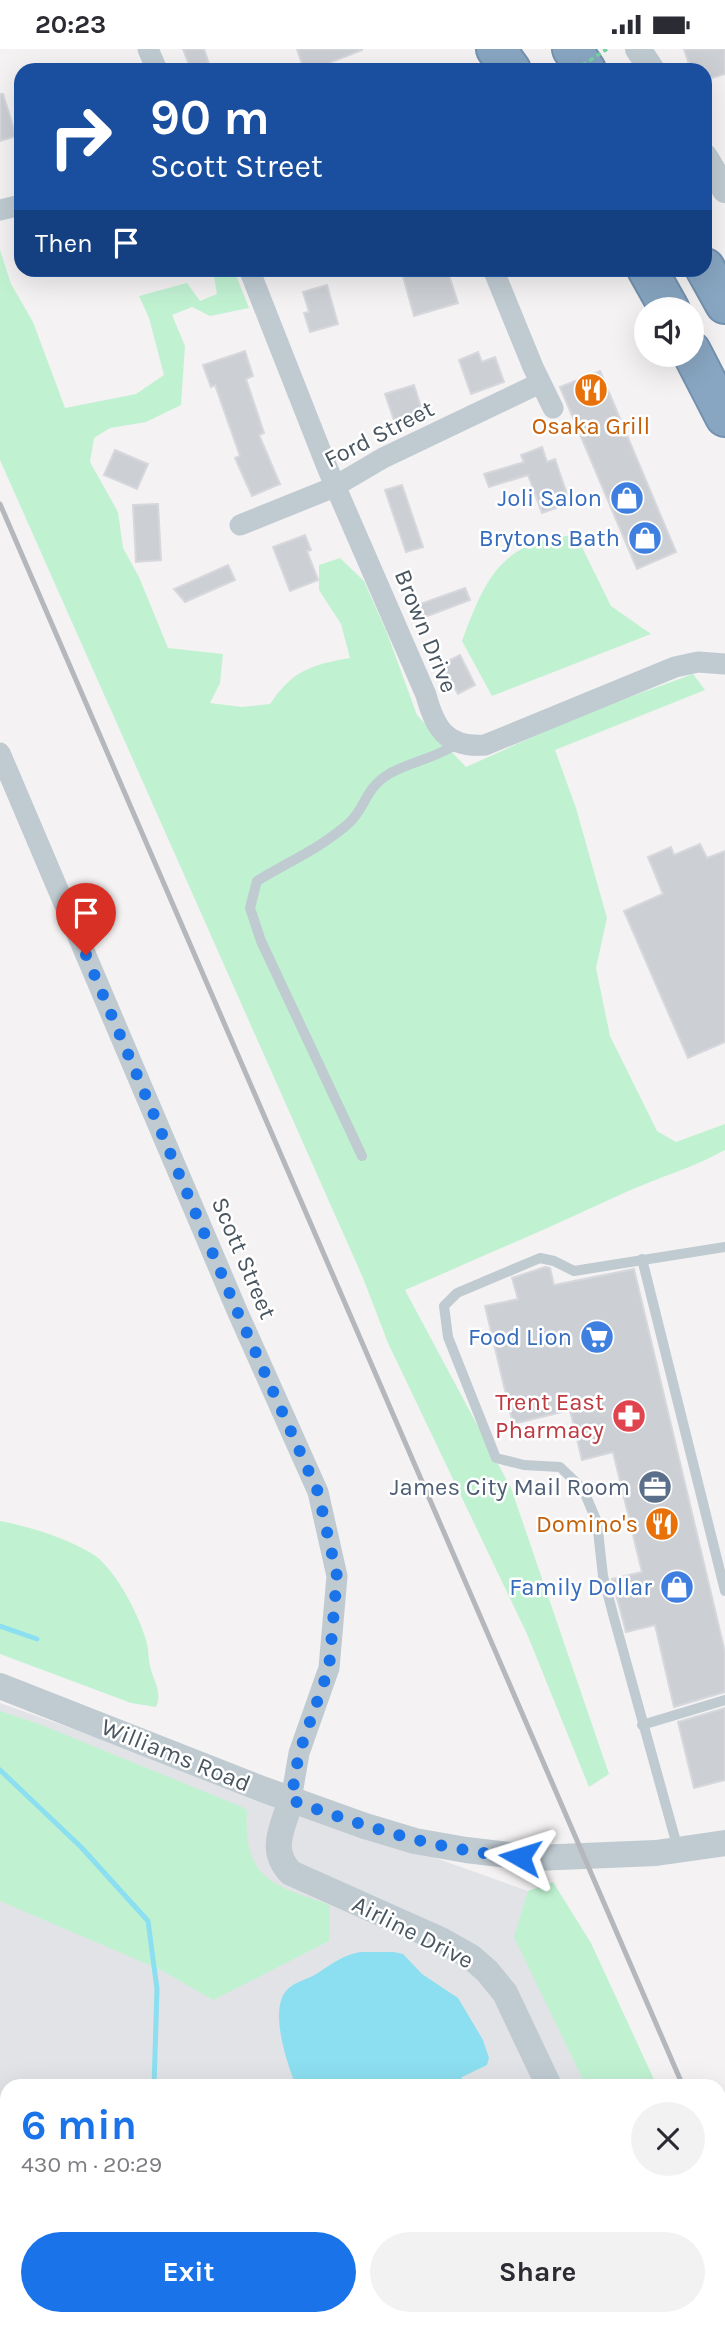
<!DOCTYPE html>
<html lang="en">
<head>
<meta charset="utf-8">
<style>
	:root { --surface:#fff; --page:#f2f2f3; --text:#2b2b33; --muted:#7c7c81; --accent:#1a73e8 }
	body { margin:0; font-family:Karla,sans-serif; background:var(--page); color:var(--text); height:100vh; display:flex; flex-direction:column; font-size:26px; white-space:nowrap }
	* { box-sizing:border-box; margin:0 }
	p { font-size:23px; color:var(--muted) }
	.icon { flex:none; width:38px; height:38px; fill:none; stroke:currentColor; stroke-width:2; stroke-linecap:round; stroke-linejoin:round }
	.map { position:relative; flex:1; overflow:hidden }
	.drawer { position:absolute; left:0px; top:2030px; width:726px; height:247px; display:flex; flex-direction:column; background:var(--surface); border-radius:21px 21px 0 0; box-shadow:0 7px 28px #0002 }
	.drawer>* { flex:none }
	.top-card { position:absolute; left:14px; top:14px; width:698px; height:214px; border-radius:21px; box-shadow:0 7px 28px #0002; background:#1a4fa0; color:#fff; overflow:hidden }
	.controls { position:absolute; left:634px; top:248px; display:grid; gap:14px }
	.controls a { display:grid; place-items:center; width:70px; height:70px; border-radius:50%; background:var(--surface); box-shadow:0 7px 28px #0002; font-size:35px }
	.pin { position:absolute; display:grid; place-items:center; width:60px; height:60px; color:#fff; margin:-72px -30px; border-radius:50% 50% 50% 0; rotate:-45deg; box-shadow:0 0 7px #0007 }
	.pin .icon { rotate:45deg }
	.me { position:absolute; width:77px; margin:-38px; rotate:276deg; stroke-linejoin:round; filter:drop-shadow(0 0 5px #0008) }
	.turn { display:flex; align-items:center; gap:24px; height:147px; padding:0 21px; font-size:32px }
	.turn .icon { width:91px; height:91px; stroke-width:2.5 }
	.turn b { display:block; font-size:49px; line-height:60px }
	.then { display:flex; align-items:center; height:66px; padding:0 21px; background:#0003; gap:14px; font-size:26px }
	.round { display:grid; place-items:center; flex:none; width:74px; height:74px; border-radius:37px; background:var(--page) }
	.summary { display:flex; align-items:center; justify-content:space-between; height:119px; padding:0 21px }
	h1 { font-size:42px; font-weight:700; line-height:52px; color:var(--accent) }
	.cta { display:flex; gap:14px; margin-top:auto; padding:14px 21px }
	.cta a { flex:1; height:80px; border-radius:42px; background:var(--accent); color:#fff; font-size:28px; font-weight:700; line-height:80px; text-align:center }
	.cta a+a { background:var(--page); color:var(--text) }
	.status { display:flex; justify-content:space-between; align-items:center; height:49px; padding:0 35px; background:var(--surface); direction:ltr }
	.status svg { height:19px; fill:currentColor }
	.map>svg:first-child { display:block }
	.airport { fill:#e1e3e6 }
	.green { fill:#c0f2d2 }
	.water { fill:#8cdff0 }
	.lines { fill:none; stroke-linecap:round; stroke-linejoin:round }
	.stream { stroke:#8cdff0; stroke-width:5 }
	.taxiway { stroke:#d4d4d7; stroke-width:47 }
	.building { fill:#cccfd4; stroke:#d6d8dd; stroke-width:2 }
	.motorway-casing { stroke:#7391ae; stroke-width:42 }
	.service { stroke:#bfcad1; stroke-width:10 }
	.minor { stroke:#bfcad1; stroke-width:21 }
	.tertiary { stroke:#bfcad1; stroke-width:26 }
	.motorway { stroke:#88a6c2; stroke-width:38 }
	.rail { stroke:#b4b7bc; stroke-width:5 }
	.path-bridge { stroke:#76d2a1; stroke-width:3.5; stroke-dasharray:5 3.5; stroke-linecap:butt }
	.route { stroke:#1a73e8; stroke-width:12; stroke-dasharray:0 21.6 }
	.labels { text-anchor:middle; stroke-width:5; stroke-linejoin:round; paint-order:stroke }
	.food-label { font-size:24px; fill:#c56008; stroke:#fff }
	.street-label { font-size:24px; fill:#495660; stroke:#fff }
	.shop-label { font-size:24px; fill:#366cbe; stroke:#fff; text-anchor:end }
	.health-label { font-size:24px; fill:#be3a42; stroke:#fff; text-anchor:end }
	.service-label { font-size:24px; fill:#4e5e75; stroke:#fff; text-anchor:end }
</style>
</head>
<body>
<div class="status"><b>20:23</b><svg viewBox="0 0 49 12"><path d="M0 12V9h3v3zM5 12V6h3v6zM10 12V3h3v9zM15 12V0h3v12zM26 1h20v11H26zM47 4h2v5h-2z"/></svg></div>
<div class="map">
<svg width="725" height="2276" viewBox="0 0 725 2276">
	<rect width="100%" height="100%" fill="#f4f2f2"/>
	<path class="airport" d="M0,1654L528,1842L613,2037H7V2270H715L718,2276H0Z"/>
	<g class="green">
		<path d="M0,201L11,235L33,273L65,359L136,345L164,326L149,269L139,247L187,234L200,252L217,245L213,221H234L249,259L210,267L192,258L172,266L185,297L181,356L146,373L110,379L94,389L90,413L118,463L123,499L139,528L168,599L223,605L220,634L210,654L242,658L270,655C293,621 311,616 350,609L341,575L319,541V516L340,509L364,532L387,584L417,666L466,718L586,664L693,625L705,641L555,701L576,759L607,869L596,919L610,987L657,1082L676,1093L725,1075V1101C693,1119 659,1128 626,1143C553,1177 479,1209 405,1241L511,1439L609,1725L589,1738L527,1585L388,1294L363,1229L0,411Z"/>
		<path d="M576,486L611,557L651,585L492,647L462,592C486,528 501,492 576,486Z"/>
		<path d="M0,1472C31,1478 63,1488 91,1504C115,1518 141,1569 147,1595C149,1602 148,1610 150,1617C153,1631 163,1643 156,1658L131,1654L0,1605Z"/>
		<path d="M0,1662L39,1675L242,1758L247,1762C243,1831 273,1836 330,1856L329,1892L213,1951L161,1921L0,1852Z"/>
		<path d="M553,1833L591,1894L657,2037H586L514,1888L528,1842Z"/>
		<path d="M719,2168L725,2180V2276H705L702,2270H719Z"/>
	</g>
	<path class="water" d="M361,1903H394L403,1905L422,1925L458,1949L483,1991L489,2009L487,2016L462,2028L459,2037H296C287,2014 267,1957 289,1939C297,1932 309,1930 318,1924C333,1914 343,1906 361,1903Z"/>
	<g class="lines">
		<g class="stream">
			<path d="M0,1577L37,1590"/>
			<path d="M0,1721L81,1798L148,1872L157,1940L154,2037"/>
			<path d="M0,2230L3,2198H7"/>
		</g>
		<path class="taxiway" d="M120,2276L131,2270"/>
	</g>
	<g class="building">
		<path d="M183,0H204L211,21H191Z"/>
		<path d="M297,0H362V1L331,13L333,21H304Z"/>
		<path d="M684,0H725V25L705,31V21H691Z"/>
		<path d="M0,45H3L16,87L0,92Z"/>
		<path d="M401,220H447L458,254L414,267Z"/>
		<path d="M327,236L338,275L310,283L304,264L309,263L303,243Z"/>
		<path d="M245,302L253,327L246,330L264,384L259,386L280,435L252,447L235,409L240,407L215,336L211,338L203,316Z"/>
		<path d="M478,303L482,313L495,308L504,333L471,345L459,311Z"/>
		<path d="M600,322L676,503L637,520L560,338Z"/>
		<path d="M414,336L424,368L396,377L385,345Z"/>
		<path d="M542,398L547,413L555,410L570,454L542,464L528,426L489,438L484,425L524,413L521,406Z"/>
		<path d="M115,401L148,415L137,440L104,426Z"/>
		<path d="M402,436L423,498L406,503L385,441Z"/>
		<path d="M158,455L161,511L136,513L133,456Z"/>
		<path d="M305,486L311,501L307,502L318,531L290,542L273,498Z"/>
		<path d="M228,516L235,531L185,553L174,540Z"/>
		<path d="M465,539L470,551L425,568L420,555Z"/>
		<path d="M460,606L475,636L458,645L442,615Z"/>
		<path d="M700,795L707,809L725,802V993L688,1009L624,862L663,845L648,808L671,798L674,806Z"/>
		<path d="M545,1218L550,1219L554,1236L634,1220L725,1603V1643L674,1658L655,1576L626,1583L612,1530L642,1523L613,1403L582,1411L570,1361L513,1375L485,1257L518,1250L512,1229Z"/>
		<path d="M725,1659V1731L694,1739L678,1673Z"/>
	</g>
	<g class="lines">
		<g class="motorway-casing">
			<g id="motorway">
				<path d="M496,0L511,21"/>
				<path d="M572,0L586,21"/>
				<path d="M705,219L725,255"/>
				<path d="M647,220L670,261"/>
				<path d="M691,302L725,368"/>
			</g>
		</g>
		<g class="service">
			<path d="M362,1107L261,892L250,859L257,832C288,813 321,799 349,774C365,760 365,739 389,725C411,712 435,710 458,694"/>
			<path d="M642,1210L725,1542"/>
			<path d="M642,1676L725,1651"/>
			<path d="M678,1800L614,1569L603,1527L597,1473L583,1440L560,1418L524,1416L496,1409L448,1288L444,1257L457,1244L540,1209L554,1212L574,1222L725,1198"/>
		</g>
		<g class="minor">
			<path d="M148,0L157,21"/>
			<path d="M0,161L21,156"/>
			<path d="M249,220L327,418L426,646C435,680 447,699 485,696L675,618L698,613L725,615"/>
			<path d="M493,220L533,318L553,359"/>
			<path d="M240,476L332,439L383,409L540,334"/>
			<path d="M0,704L238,1264L318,1443L337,1527L329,1619L299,1704L291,1751"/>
		</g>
		<g class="tertiary">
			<path d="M638,0L652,21"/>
			<path d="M705,108L725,141"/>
			<path d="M0,1637L262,1740L365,1777L415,1792L466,1801L535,1809L656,1804L725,1794"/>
			<path d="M291,1751C283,1778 268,1801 291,1824L441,1891L471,1908L487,1922L505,1944L549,2037"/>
			<path d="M650,2270L653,2276"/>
		</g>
		<use href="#motorway" class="motorway"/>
		<g class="rail">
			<path d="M0,455L683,2037"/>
			<path d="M719,2121L725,2134"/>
		</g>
		<path class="path-bridge" d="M575,21L607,0"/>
	</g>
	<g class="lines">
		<path class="route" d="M86,906L238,1264L318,1443L337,1527L329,1619L299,1704L291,1751C366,1778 440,1802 520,1808"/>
	</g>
	<defs>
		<g id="restaurant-disc" transform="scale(1.75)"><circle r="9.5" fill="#e8710a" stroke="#fff"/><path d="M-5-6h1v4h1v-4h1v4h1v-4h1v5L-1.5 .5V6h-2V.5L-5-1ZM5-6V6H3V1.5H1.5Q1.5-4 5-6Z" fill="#fff"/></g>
		<g id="shop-disc" transform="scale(1.75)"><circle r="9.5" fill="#3f7fe0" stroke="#fff"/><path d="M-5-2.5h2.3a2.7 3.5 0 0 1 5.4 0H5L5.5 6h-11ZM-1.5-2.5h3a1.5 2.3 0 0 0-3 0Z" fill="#fff"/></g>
		<g id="supermarket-disc" transform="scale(1.75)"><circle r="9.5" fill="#3f7fe0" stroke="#fff"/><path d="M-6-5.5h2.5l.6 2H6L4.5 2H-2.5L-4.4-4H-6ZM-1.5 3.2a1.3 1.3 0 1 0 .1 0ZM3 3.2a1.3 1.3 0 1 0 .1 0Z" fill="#fff"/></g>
		<g id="pharmacy-disc" transform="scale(1.75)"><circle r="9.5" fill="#e0444e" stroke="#fff"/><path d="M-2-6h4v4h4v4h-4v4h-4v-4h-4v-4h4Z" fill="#fff"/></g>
		<g id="office-disc" transform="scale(1.75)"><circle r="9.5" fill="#5c6f8a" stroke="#fff"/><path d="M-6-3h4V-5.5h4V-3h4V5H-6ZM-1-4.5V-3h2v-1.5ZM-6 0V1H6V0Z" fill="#fff"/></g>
	</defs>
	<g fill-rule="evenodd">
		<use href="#restaurant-disc" x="591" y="341"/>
		<use href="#shop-disc" x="627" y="449"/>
		<use href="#shop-disc" x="645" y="489"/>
		<use href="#supermarket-disc" x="597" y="1288"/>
		<use href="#pharmacy-disc" x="629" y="1367"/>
		<use href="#office-disc" x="655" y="1438"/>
		<use href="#restaurant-disc" x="662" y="1475"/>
		<use href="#shop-disc" x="677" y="1538"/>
	</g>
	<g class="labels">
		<g class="food-label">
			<text x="591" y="385">Osaka Grill</text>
			<text x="638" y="1483" text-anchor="end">Domino's</text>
		</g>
		<g class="street-label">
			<text transform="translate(379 385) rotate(-27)" y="8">Ford Street</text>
			<text transform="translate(426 582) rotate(68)" y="8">Brown Drive</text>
			<text transform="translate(244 1209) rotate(67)" y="8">Scott Street</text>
			<text transform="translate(176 1706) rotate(22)" y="8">Williams Road</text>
			<text transform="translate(413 1883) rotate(27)" y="8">Airline Drive</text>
		</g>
		<g class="shop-label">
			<text x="602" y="457">Joli Salon</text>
			<text x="620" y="497">Brytons Bath</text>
			<text x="572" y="1296">Food Lion</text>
			<text x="652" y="1546">Family Dollar</text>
		</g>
		<g class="health-label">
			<text x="604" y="1361">Trent East<tspan x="604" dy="28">Pharmacy</tspan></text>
		</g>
		<g class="service-label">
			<text x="630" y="1446">James City Mail Room</text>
		</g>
	</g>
</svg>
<div class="controls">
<a><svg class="icon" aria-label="sound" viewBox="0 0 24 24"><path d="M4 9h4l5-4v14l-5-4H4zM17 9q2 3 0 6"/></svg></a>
</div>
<div class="pin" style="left:86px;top:906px;background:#d93025"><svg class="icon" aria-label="arrive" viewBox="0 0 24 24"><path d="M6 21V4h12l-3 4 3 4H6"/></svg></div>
<svg class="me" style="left:520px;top:1808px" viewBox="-20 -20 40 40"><path d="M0-17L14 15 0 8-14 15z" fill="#1a73e8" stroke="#fff" stroke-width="4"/></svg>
<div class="top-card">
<div class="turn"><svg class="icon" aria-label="right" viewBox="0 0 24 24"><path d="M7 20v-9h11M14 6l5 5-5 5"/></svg><div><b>90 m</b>Scott Street</div></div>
<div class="then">Then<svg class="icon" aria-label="arrive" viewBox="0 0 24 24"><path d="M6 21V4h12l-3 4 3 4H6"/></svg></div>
</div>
<section class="drawer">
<div class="summary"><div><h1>6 min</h1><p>430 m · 20:29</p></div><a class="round"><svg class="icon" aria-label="close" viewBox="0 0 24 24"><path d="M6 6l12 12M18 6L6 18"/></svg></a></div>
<div class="cta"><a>Exit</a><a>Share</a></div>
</section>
</div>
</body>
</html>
